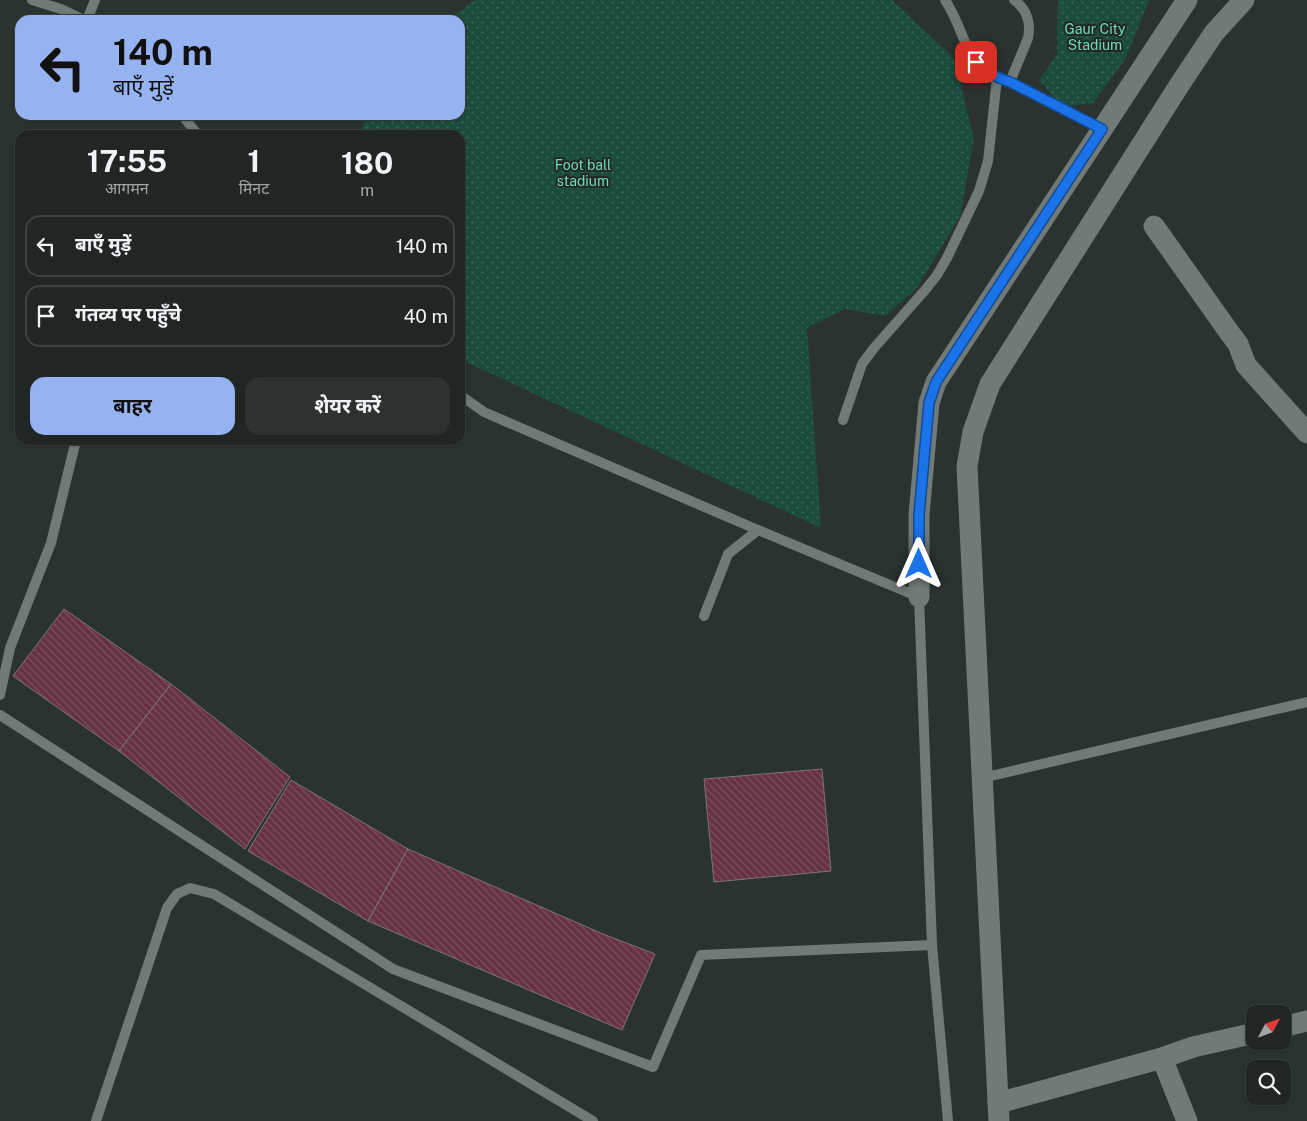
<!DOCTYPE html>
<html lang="hi">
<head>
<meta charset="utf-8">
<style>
	:root { --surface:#202624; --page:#2d3231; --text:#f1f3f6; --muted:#a2a5a6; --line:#3d4341; --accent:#95b2f1 }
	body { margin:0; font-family:"Public Sans","Noto Sans Devanagari",sans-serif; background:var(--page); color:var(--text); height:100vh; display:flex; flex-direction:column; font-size:19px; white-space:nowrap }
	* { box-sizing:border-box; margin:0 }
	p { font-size:16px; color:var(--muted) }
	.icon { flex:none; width:28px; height:28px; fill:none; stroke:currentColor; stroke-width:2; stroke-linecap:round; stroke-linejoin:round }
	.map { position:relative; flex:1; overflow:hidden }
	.panel { position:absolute; left:15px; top:130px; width:450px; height:315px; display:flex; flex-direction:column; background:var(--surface); border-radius:15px; box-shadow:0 1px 4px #0004,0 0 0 1px var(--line) }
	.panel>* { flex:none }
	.guide { position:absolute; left:15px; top:15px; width:450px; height:105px; border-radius:15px; box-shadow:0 1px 4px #0004,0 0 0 1px var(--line); background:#95b2f1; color:#111; overflow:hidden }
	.needle { width:32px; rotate:49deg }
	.controls { position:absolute; left:1246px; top:1005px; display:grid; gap:10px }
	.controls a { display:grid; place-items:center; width:45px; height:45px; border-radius:10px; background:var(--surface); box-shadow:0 1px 4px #0004,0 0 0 1px var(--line); font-size:25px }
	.pin { position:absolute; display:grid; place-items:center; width:42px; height:42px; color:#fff; margin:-21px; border-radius:10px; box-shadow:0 2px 8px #0006 }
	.me { position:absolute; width:55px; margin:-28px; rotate:0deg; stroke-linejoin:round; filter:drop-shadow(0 0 4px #0008) }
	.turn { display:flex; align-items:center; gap:18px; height:105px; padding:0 15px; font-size:22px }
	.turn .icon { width:65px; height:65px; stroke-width:2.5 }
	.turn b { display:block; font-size:35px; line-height:42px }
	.eta { display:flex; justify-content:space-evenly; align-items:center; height:85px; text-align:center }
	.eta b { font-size:30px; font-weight:700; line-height:35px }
	.cta { display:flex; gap:10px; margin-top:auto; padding:10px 15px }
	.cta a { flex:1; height:58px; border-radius:15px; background:var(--accent); color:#111; font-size:20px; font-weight:700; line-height:58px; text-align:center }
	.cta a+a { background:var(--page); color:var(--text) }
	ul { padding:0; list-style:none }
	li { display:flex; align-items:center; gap:15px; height:62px; margin:0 10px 8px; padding:0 5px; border:2px solid var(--line); border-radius:15px }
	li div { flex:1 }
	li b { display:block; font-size:19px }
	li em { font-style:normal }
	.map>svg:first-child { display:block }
	.park { fill:url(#park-dots) }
	.building { fill:url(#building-back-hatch); stroke:#7e7577 }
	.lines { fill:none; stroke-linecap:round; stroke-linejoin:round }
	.lane { stroke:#717a77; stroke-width:10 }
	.street { stroke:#717a77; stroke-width:21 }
	.route-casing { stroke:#114b97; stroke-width:12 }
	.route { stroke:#1a73e8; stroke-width:9 }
	.labels { text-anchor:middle; stroke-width:4; stroke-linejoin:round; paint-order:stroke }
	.park-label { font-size:14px; fill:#70d9ba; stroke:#222927 }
</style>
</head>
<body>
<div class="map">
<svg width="1307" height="1121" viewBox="0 0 1307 1121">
	<defs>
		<pattern id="park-dots" width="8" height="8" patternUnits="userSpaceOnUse" patternTransform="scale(1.25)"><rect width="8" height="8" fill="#1b4c3e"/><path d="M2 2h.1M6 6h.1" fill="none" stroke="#3c665a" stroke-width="1.8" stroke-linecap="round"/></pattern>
		<pattern id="building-back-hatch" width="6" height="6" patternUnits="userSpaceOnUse" patternTransform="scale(1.25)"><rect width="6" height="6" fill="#663143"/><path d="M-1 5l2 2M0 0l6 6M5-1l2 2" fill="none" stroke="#7c4f5e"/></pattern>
	</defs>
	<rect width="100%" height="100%" fill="#2b3330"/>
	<g class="park">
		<path d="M475,0H892L954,58L974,139L960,216L917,288L885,316L845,309L807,328L821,528L460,359V135H360L367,115H460V20H448Z"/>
		<path d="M1058,0H1149L1126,58L1093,103L1062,107L1039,80L1057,55Z"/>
	</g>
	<g class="building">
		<path d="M64,609L171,684L119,751L13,676Z"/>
		<path d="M171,684L290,777L245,849L119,751Z"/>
		<path d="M822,769L831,871L714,882L704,779Z"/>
		<path d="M291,780L408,849L368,921L248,851Z"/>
		<path d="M408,849L603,934L655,954L622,1030L368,921Z"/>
	</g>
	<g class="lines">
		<g class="lane">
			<path d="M32,0L61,9L84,20"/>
			<path d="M945,0C969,36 961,67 1010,82L1102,129"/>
			<path d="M87,20L95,0"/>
			<path d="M1010,82L1028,38C1031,23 1027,9 1014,0"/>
			<path d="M182,115L198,135"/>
			<path d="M843,420L862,364L874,348L926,289L937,275L947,258L979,191L988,161L997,78"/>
			<path d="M704,616L728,554L758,530"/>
			<path d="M0,695L10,648L51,543L76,440"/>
			<path d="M0,715L393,969L653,1067L701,955L932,945L919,597L758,530L484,412L460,395"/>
			<path d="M982,778L1307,702"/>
			<path d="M932,945L948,1121"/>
			<path d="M96,1121L167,908L177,894L190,888L214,894L593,1121"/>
		</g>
		<g class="street">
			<path d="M1154,226L1229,332L1238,344L1246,365L1307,433"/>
			<path d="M919,597V515L929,403L936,382L1187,0"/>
			<path d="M1282,1027L1307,1021"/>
			<path d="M1162,1058L1187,1121"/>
			<path d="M998,1103L1162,1058L1193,1047L1255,1033"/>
			<path d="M999,1121L967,466L973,432L990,384L1180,84L1214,33L1244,0"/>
		</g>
	</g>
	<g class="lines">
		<g class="route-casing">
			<path id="route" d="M919,564V515L929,403L936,382L1102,129L1010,82C996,78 987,72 976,62"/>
		</g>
		<use href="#route" class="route"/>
	</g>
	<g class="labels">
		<g class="park-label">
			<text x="1095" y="34">Gaur City<tspan x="1095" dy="16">Stadium</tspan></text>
			<text x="583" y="170">Foot ball<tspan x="583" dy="16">stadium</tspan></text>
		</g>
	</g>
</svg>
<div class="controls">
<a><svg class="needle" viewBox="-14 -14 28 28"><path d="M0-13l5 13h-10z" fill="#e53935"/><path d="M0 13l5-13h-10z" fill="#a2a5a6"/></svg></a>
<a><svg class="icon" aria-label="search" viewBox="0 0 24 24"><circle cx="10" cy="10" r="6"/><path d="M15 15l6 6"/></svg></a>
</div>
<div class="pin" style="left:976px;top:62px;background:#d93025"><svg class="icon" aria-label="arrive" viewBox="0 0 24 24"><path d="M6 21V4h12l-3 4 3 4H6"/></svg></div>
<svg class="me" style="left:919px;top:564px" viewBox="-20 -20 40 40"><path d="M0-17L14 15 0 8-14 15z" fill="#1a73e8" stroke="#fff" stroke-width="4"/></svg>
<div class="guide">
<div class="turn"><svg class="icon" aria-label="left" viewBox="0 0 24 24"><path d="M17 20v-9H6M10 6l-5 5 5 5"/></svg><div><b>140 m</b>बाएँ मुड़ें</div></div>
</div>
<section class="panel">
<div class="eta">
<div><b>17:55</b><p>आगमन</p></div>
<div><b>1</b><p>मिनट</p></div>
<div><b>180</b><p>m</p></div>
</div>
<ul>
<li><svg class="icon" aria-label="left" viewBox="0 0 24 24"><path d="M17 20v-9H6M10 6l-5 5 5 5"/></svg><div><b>बाएँ मुड़ें</b></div><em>140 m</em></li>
<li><svg class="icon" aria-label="arrive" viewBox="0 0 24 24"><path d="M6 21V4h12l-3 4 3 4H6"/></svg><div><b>गंतव्य पर पहुँचे</b></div><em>40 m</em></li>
</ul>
<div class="cta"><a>बाहर</a><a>शेयर करें</a></div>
</section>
</div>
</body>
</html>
